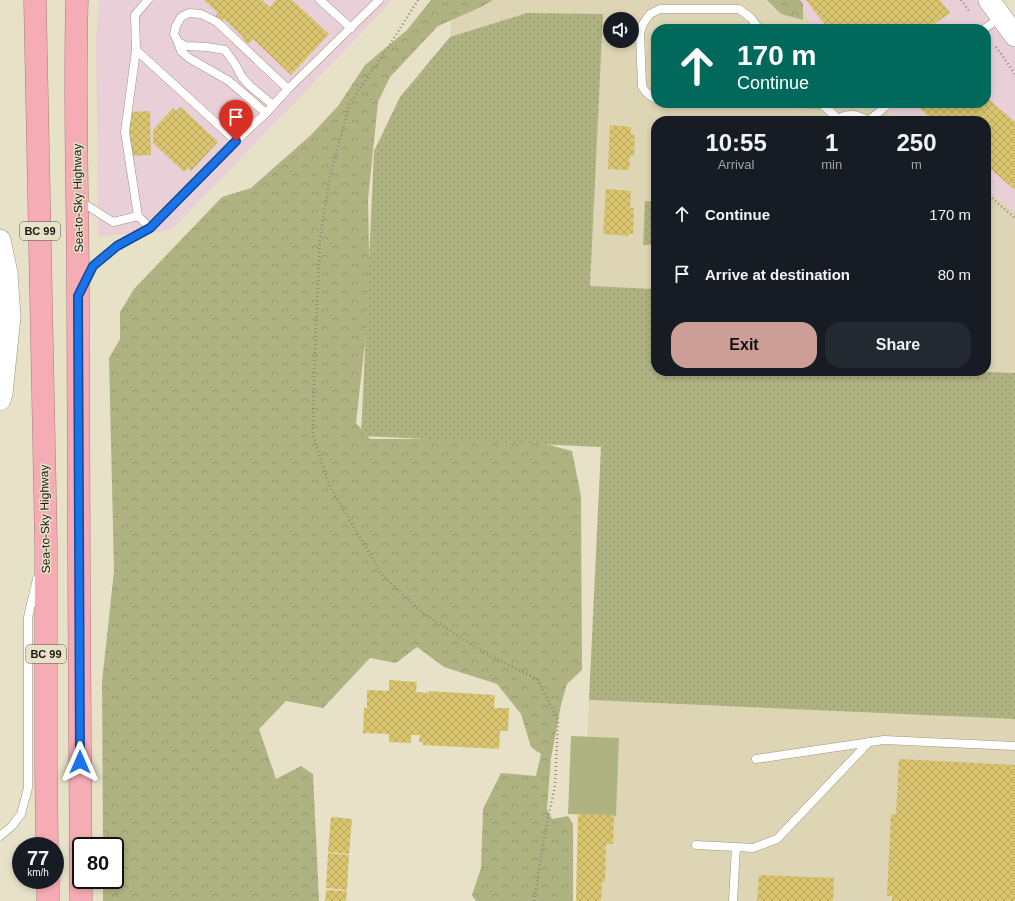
<!DOCTYPE html>
<html lang="en">
<head>
<meta charset="utf-8">
<style>
	:root { --surface:#171b24; --page:#242831; --text:#f1f3f6; --muted:#9ea1a6; --accent:#cc9e95 }
	body { margin:0; font-family:Arial,sans-serif; background:var(--page); color:var(--text); height:100vh; display:flex; flex-direction:column; font-size:15px; white-space:nowrap }
	* { box-sizing:border-box; margin:0 }
	p { font-size:13px; color:var(--muted) }
	.icon { flex:none; width:22px; height:22px; fill:none; stroke:currentColor; stroke-width:2; stroke-linecap:round; stroke-linejoin:round }
	.map { position:relative; flex:1; overflow:hidden }
	.drawer { position:absolute; left:651px; top:116px; width:340px; height:260px; display:flex; flex-direction:column; background:var(--surface); border-radius:16px; box-shadow:0 2px 6px #0003 }
	.drawer>* { flex:none }
	.guide { position:absolute; left:651px; top:24px; width:340px; height:84px; border-radius:16px; box-shadow:0 2px 6px #0003; background:#00695c; color:#fff; overflow:hidden }
	.controls { position:absolute; left:603px; top:12px; display:grid; gap:8px }
	.controls a { display:grid; place-items:center; width:36px; height:36px; border-radius:50%; background:var(--surface); box-shadow:0 2px 6px #0003; font-size:20px }
	.speed { position:absolute; left:12px; top:837px; display:flex; gap:8px; font-size:20px; font-weight:700; text-align:center }
	.speed>* { display:grid; place-content:center; width:52px; height:52px; border-radius:50%; background:var(--surface); box-shadow:0 2px 6px #0003; line-height:1 }
	.speed small { font-size:10px; font-weight:400 }
	.speed .limit { border:2px solid #111; border-radius:6px; background:#fff; color:#111 }
	.pin { position:absolute; display:grid; place-items:center; width:34px; height:34px; color:#fff; margin:-41px -17px; border-radius:50% 50% 50% 0; rotate:-45deg; box-shadow:0 0 4px #0007 }
	.pin .icon { rotate:45deg }
	.me { position:absolute; width:44px; margin:-22px; rotate:0deg; stroke-linejoin:round; filter:drop-shadow(0 0 3px #0008) }
	.turn { display:flex; align-items:center; gap:14px; height:84px; padding:0 20px; font-size:18px }
	.turn .icon { width:52px; height:52px; stroke-width:2.5 }
	.turn b { display:block; font-size:28px; line-height:34px }
	.eta { display:flex; justify-content:space-evenly; align-items:center; height:68px; text-align:center }
	.eta b { font-size:24px; font-weight:700; line-height:28px }
	.action { display:flex; gap:8px; margin-top:auto; padding:8px 20px }
	.action a { flex:1; height:46px; border-radius:16px; background:var(--accent); color:#111; font-size:16px; font-weight:700; line-height:46px; text-align:center }
	.action a+a { background:var(--page); color:var(--text) }
	ul { padding:0; list-style:none }
	li { display:flex; align-items:center; gap:12px; height:60px; padding:0 20px }
	li div { flex:1 }
	li b { display:block; font-size:15px }
	li em { font-style:normal }
	.map>svg:first-child { display:block }
	.commercial { fill:#e8cfd8 }
	.built { fill:#ddd5b4; fill-rule:evenodd }
	.forest { fill:url(#forest-crowns) }
	.park { fill:url(#park-dots) }
	.pitch { fill:#afb382 }
	.building { fill:url(#building-cross-hatch) }
	.lines { fill:none; stroke-linecap:round; stroke-linejoin:round }
	.lane-casing { stroke:#9c967f; stroke-width:9 }
	.secondary-casing { stroke:#9c967f; stroke-width:22 }
	.highway-casing { stroke:#a9787b; stroke-width:23 }
	.path { stroke:#8d8977; stroke-width:2.5; stroke-dasharray:1 3; stroke-linecap:butt }
	.lane { stroke:#fff; stroke-width:8 }
	.secondary { stroke:#fff; stroke-width:21 }
	.highway { stroke:#f6acb5; stroke-width:22 }
	.route-casing { stroke:#114b97; stroke-width:10 }
	.route { stroke:#1a73e8; stroke-width:7 }
	.labels { text-anchor:middle; stroke-width:3; stroke-linejoin:round; paint-order:stroke }
	.shield { fill:#e7e1c8; stroke:#575446; stroke-width:1 }
	.shield-label { font-size:11px; font-weight:bold; fill:#19170e }
	.street-label { font-size:12px; fill:#19170e; stroke:#e7e1c8 }
</style>
</head>
<body>
<div class="map">
<svg width="1015" height="901" viewBox="0 0 1015 901">
	<defs>
		<pattern id="forest-crowns" width="20" height="18" patternUnits="userSpaceOnUse"><rect width="20" height="18" fill="#afb382"/><path d="M2 6a3 3 0 1 1 6 0M12 15a3 3 0 1 1 6 0" fill="none" stroke="#96996f"/></pattern>
		<pattern id="park-dots" width="8" height="8" patternUnits="userSpaceOnUse"><rect width="8" height="8" fill="#afb382"/><path d="M2 2h.1M6 6h.1" fill="none" stroke="#96996f" stroke-width="1.8" stroke-linecap="round"/></pattern>
		<pattern id="building-cross-hatch" width="8" height="8" patternUnits="userSpaceOnUse"><rect width="8" height="8" fill="#d9c46f"/><path d="M0 0l8 8M0 8l8-8" fill="none" stroke="#baa85f"/></pattern>
	</defs>
	<rect width="100%" height="100%" fill="#e7e1c8"/>
	<g class="commercial">
		<path d="M99,0H392L351,44L170,231L98,236L96,39Z"/>
		<path d="M794,0H977L1015,50V213L986,190V121H898L875,103H986V29H816Z"/>
	</g>
	<g class="built">
		<path d="M453,0H794L816,29H656V103H875L898,121H656V289L590,286L602,14L450,37ZM610,19H632V41H610Z"/>
		<path d="M986,190L1015,213V373L961,371H986Z"/>
		<path d="M589,700L1015,719V901H580Z"/>
	</g>
	<g class="forest">
		<path d="M431,0H493L481,7L438,26L390,77L378,102L368,200L370,298L356,423L370,439H527L572,451L581,496L582,670L567,684L561,705L551,758L547,809L552,819L568,816L573,824V901H476L472,895L481,868L483,809L501,773L536,776L541,754L531,747L521,714L497,684L444,667L417,647L396,663L370,658L323,708L286,701L259,729L276,779L301,766L313,774L319,901H103V880H115V846H103L102,682L114,571L109,358L120,339V312L134,289L222,197L251,188L311,135L338,106L365,65L407,30Z"/>
		<path d="M767,0H800L803,4V20L781,14Z"/>
	</g>
	<g class="park">
		<path d="M527,13L603,14L590,286L656,289V371H961L1015,373V719L589,700L601,447L361,436L374,151L400,97L450,37Z"/>
		<path d="M645,201L656,202V245H643Z"/>
	</g>
	<path class="pitch" d="M571,736L619,738L616,816L568,814Z"/>
	<g class="building">
		<path d="M204,0H262L270,7L276,0H292L329,34L291,75L253,39L248,44L242,38L243,37L224,19L220,23L214,18L218,13Z"/>
		<path d="M806,0H940L950,13L927,29H828Z"/>
		<path d="M986,97L1015,122V190L986,165V121H934L919,108L925,103H986Z"/>
		<path d="M181,107L218,142L191,171L188,168L184,172L153,143V130L173,108L176,111Z"/>
		<path d="M150,111L151,155L131,156L129,112Z"/>
		<path d="M610,125L631,127V135H635L634,156H630L629,170L608,169Z"/>
		<path d="M606,189L631,191L630,208H634L633,234H629L628,236L603,234Z"/>
		<path d="M389,680L417,682L416,692L429,693L428,691L495,695L494,708H509L508,731H500L499,749L423,745V742H419L420,735H411V743L389,742V734L363,733L364,708H367V690L389,691Z"/>
		<path d="M899,759L1015,765V901H892V896H887L891,814H896Z"/>
		<path d="M578,814L614,815L613,844H606L605,882H602L601,901H576Z"/>
		<path d="M331,817L352,819L349,854L328,852Z"/>
		<path d="M328,853L349,855L347,890L326,888Z"/>
		<path d="M759,875L834,878L833,901H757Z"/>
		<path d="M326,890L347,891L346,901H325Z"/>
	</g>
	<g class="lines">
		<g class="lane-casing">
			<g id="lane">
				<path d="M320,0L351,28"/>
				<path d="M984,29L1001,17"/>
				<path d="M178,42L181,51L189,58L229,81L266,113"/>
				<path d="M136,50L236,141L150,228L138,216L125,132L136,50L135,15L148,0"/>
				<path d="M656,99C649,96 645,92 642,86L640,33L643,24L650,14L660,9H739L751,18L759,29"/>
				<path d="M772,103L823,104"/>
				<path d="M821,103L838,119"/>
				<path d="M273,105L250,86L242,77L235,64L225,50L207,47L186,46L178,42L174,34L176,26L181,17L189,13L201,14L217,22L288,89"/>
				<path d="M835,121C846,112 858,114 868,121"/>
				<path d="M868,121L890,103"/>
				<path d="M236,141L266,113L288,89L379,0"/>
				<path d="M80,201L113,222L138,216"/>
				<path d="M84,285L93,266L117,246L150,228"/>
				<path d="M756,759L884,740L1015,746"/>
				<path d="M0,836L12,826L21,814L28,788V617L37,579"/>
				<path d="M696,845L736,847L733,901"/>
				<path d="M736,847L753,848L777,839L869,742"/>
			</g>
		</g>
		<g class="secondary-casing">
			<g id="secondary">
				<path d="M989,0L1015,36"/>
				<path d="M0,240L7,273L10,317L2,393L0,400"/>
			</g>
		</g>
		<g class="highway-casing">
			<g id="highway">
				<path d="M35,0L46,543V767L47,846"/>
				<path d="M77,0C74,100 78,199 78,299C79,500 79,700 81,901"/>
				<path d="M48,880V901"/>
			</g>
		</g>
		<g class="path">
			<path d="M418,0L389,46L350,103L330,176L320,239L314,373L313,436L329,485L383,576L423,613L483,652L537,679L558,720L555,786L545,832L534,901"/>
			<path d="M961,0L969,11"/>
			<path d="M996,47L1015,74"/>
			<path d="M986,193L1015,218"/>
		</g>
		<use href="#lane" class="lane"/>
		<use href="#secondary" class="secondary"/>
		<use href="#highway" class="highway"/>
	</g>
	<g class="lines">
		<g class="route-casing">
			<path id="route" d="M80,762L78,296L93,266L117,246L150,228L236,141"/>
		</g>
		<use href="#route" class="route"/>
	</g>
	<g class="labels">
		<g class="shield">
			<rect x="20" y="222" width="40" height="18" rx="3"/>
			<rect x="26" y="645" width="40" height="18" rx="3"/>
		</g>
		<g class="shield-label">
			<text x="40" y="235">BC 99</text>
			<text x="46" y="658">BC 99</text>
		</g>
		<g class="street-label">
			<text transform="translate(78 198) rotate(-91)" y="4">Sea-to-Sky Highway</text>
			<text transform="translate(45 519) rotate(-91)" y="4">Sea-to-Sky Highway</text>
		</g>
	</g>
</svg>
<div class="controls">
<a><svg class="icon" aria-label="sound" viewBox="0 0 24 24"><path d="M4 9h4l5-4v14l-5-4H4zM17 9q2 3 0 6"/></svg></a>
</div>
<div class="speed"><div>77<small>km/h</small></div><div class="limit">80</div></div>
<div class="pin" style="left:236px;top:141px;background:#d93025"><svg class="icon" aria-label="arrive" viewBox="0 0 24 24"><path d="M6 21V4h12l-3 4 3 4H6"/></svg></div>
<svg class="me" style="left:80px;top:762px" viewBox="-20 -20 40 40"><path d="M0-17L14 15 0 8-14 15z" fill="#1a73e8" stroke="#fff" stroke-width="4"/></svg>
<div class="guide">
<div class="turn"><svg class="icon" aria-label="ahead" viewBox="0 0 24 24"><path d="M12 20V5M6 11l6-6 6 6"/></svg><div><b>170 m</b>Continue</div></div>
</div>
<section class="drawer">
<div class="eta">
<div><b>10:55</b><p>Arrival</p></div>
<div><b>1</b><p>min</p></div>
<div><b>250</b><p>m</p></div>
</div>
<ul>
<li><svg class="icon" aria-label="ahead" viewBox="0 0 24 24"><path d="M12 20V5M6 11l6-6 6 6"/></svg><div><b>Continue</b></div><em>170 m</em></li>
<li><svg class="icon" aria-label="arrive" viewBox="0 0 24 24"><path d="M6 21V4h12l-3 4 3 4H6"/></svg><div><b>Arrive at destination</b></div><em>80 m</em></li>
</ul>
<div class="action"><a>Exit</a><a>Share</a></div>
</section>
</div>
</body>
</html>
